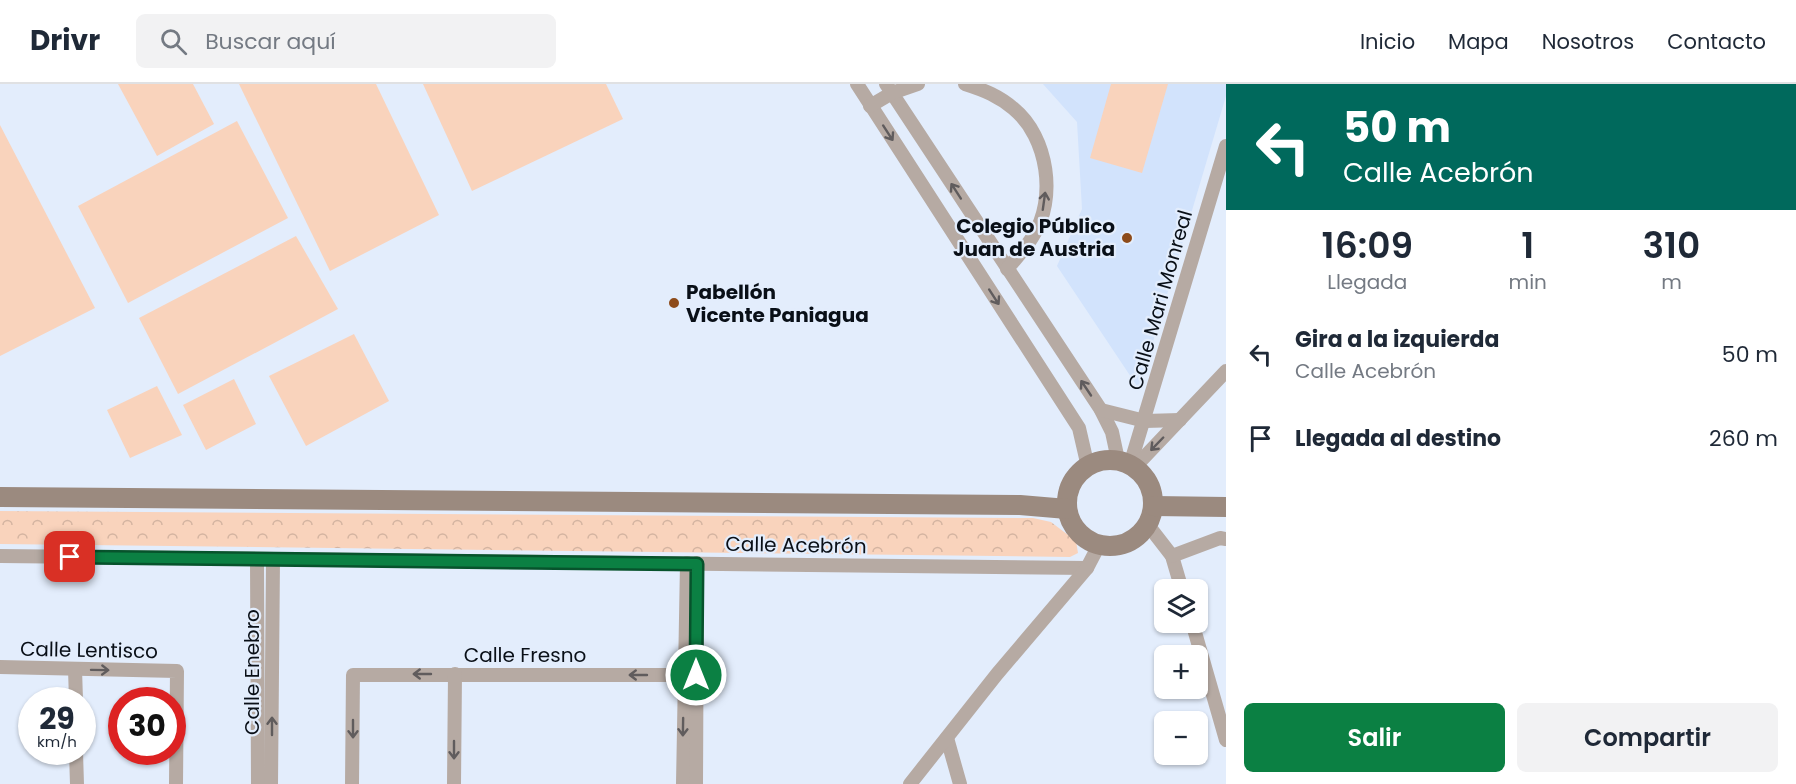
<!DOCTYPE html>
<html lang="es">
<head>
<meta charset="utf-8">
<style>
	:root { --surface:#fff; --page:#f2f2f3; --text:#1f2937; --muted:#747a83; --line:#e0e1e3; --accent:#0b8043 }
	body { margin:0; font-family:Poppins,sans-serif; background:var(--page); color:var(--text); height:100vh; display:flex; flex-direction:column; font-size:22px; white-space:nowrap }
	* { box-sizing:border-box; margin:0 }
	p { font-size:20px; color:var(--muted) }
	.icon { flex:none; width:33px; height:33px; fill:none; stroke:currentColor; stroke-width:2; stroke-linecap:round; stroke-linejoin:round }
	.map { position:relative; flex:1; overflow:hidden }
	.panel { display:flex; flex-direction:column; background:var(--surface); width:570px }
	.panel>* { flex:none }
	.guide { background:#00695c; color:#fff; overflow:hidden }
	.tools { position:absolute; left:1154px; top:495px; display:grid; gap:12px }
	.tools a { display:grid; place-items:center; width:54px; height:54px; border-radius:9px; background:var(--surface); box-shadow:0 2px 4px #0004; font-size:30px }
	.speed { position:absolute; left:18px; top:603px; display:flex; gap:12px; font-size:30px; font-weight:700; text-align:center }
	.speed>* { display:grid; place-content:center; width:78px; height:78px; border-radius:50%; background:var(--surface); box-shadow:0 2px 4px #0004; line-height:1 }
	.speed small { font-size:15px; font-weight:400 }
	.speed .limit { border:9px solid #d22; background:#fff; color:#111 }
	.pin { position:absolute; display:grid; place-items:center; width:51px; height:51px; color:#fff; margin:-26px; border-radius:12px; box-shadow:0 3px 9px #0006 }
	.me { position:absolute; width:66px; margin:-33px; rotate:0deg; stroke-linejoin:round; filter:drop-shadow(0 0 4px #0008) }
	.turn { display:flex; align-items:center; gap:21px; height:126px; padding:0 18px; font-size:27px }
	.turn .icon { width:78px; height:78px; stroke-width:2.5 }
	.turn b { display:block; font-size:42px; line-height:51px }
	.eta { display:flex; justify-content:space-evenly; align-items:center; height:102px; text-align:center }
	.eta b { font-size:36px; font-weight:600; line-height:42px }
	.primary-button { display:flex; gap:12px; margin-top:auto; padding:12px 18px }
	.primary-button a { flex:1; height:69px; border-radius:9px; background:var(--accent); color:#fff; font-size:24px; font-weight:600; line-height:69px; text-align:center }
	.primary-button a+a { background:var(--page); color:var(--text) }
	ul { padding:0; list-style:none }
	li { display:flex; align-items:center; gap:18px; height:84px; padding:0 18px }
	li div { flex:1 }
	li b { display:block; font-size:22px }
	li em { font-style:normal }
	header { display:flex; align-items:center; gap:36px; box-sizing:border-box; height:84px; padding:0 30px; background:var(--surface); border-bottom:2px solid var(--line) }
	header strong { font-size:28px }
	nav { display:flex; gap:33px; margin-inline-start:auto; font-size:21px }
	.search { width:420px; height:54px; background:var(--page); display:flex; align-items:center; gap:15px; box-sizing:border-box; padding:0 21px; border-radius:9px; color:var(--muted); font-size:22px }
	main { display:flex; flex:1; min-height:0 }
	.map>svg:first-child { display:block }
	.built { fill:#d2e3fc }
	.green { fill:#f9d3bc }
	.forest { fill:url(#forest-crowns) }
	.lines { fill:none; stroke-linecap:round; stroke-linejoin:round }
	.minor { stroke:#b6aaa3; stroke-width:14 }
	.secondary { stroke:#9b8a7f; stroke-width:20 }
	.oneway { stroke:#605c5d }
	.route-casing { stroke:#07532c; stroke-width:15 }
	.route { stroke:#0b8043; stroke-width:10 }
	.poi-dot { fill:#8d4b1a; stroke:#e3edfc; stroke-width:2 }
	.labels { text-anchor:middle; stroke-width:4.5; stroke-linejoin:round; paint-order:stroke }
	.poi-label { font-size:20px; font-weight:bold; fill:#090f17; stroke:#e3edfc; text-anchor:end }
	.street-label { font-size:20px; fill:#090f17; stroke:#e3edfc }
</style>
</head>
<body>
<header>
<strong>Drivr</strong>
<div class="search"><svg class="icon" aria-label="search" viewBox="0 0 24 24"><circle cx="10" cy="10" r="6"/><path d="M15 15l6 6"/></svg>Buscar aquí</div>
<nav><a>Inicio</a><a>Mapa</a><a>Nosotros</a><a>Contacto</a></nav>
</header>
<main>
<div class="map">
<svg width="1226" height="700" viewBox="0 0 1226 700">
	<defs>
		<pattern id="forest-crowns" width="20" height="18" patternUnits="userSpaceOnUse" patternTransform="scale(1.5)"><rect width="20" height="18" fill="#f9d3bc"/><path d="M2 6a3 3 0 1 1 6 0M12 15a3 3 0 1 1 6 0" fill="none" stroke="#d4b4a1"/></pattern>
	</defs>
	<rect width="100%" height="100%" fill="#e3edfc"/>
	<path class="built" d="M1043,0H1226V12L1139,305L1057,182L1082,125L1077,38Z"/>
	<g class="green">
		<path d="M118,0H193L214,40L157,72Z"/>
		<path d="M239,0H376L439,131L330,187Z"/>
		<path d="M423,0H606L623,35L472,107Z"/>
		<path d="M1111,0H1168L1142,89L1090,74Z"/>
		<path d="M237,37L288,134L128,219L78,122Z"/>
		<path d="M0,41L95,224L0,272Z"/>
		<path d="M296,152L338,225L178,310L139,234Z"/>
		<path d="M354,250L389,317L306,362L269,292Z"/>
		<path d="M234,295L256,340L206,366L183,321Z"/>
		<path d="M157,302L182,351L130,374L107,326Z"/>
	</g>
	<path class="forest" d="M0,427L1033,434L1051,438L1076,457L1078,469L1070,473L0,460Z"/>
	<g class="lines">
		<g class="minor">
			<path d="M857,0L1079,344L1088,383"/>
			<path d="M886,0L1101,326L1112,348L1118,376"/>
			<path d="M965,0C984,6 999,12 1014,25C1048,53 1057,115 1033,152C1026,164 1016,174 1007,185"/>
			<path d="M870,22L892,9L918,0"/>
			<path d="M1101,326L1145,337L1180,336"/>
			<path d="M1130,381L1226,62"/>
			<path d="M1134,384L1226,287"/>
			<path d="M1148,441L1172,472L1182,506"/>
			<path d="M0,472L1087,484"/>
			<path d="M1172,472L1220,454L1226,455"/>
			<path d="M257,476L258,700"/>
			<path d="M1192,538L1226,656"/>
			<path d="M0,583L177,587L176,700"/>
			<path d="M75,585L76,616"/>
			<path d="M947,654L960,700"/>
			<path d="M76,668L77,700"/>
			<path d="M271,700L273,476"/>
			<path d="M352,700L353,591H696"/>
			<path d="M454,700L455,590"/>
			<path d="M683,700L687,479"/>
			<path d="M696,700L697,479"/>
			<path d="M910,700L997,590L1087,484L1099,461"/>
		</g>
		<g class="secondary">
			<circle cx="1110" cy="419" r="43"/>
			<path d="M0,413L1020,421L1067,425"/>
			<path d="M1154,422L1226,423"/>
		</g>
	</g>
	<defs><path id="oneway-shaft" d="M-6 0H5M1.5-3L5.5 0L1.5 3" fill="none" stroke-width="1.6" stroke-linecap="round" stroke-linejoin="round" transform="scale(1.5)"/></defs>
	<g class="oneway">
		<use href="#oneway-shaft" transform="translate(888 49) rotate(57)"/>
		<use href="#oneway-shaft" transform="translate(956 107) rotate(-123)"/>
		<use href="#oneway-shaft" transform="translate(1044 117) rotate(-82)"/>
		<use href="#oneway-shaft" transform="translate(994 213) rotate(57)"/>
		<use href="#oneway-shaft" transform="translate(1086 304) rotate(-124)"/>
		<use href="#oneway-shaft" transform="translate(1157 360) rotate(134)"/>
		<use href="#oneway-shaft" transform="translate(100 586) rotate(1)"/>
		<use href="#oneway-shaft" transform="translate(422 590) rotate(180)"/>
		<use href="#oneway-shaft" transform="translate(638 591) rotate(-180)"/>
		<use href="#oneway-shaft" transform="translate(272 642) rotate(-90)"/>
		<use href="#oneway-shaft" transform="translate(683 643) rotate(91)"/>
		<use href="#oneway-shaft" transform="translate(353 645) rotate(90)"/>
		<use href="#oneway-shaft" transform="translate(454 666) rotate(90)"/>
	</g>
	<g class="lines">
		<g class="route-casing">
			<path id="route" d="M70,473L697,480L696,591"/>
		</g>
		<use href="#route" class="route"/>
	</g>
	<g class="poi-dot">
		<circle cx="1127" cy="154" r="6"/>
		<circle cx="674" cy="219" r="6"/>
	</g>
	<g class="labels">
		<g class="poi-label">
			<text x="1115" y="149">Colegio Público<tspan x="1115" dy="23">Juan de Austria</tspan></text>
			<text x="686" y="215" text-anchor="start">Pabellón<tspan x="686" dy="23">Vicente Paniagua</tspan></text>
		</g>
		<g class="street-label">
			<text transform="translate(1160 216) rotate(-74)" y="7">Calle Mari Monreal</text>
			<text transform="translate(796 461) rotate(1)" y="7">Calle Acebrón</text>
			<text transform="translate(89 566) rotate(1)" y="7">Calle Lentisco</text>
			<text x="525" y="578">Calle Fresno</text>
			<text transform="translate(252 588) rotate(-90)" y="7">Calle Enebro</text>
		</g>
	</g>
</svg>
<div class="tools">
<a><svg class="icon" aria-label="layers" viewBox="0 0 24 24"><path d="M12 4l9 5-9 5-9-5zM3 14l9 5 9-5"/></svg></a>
<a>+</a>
<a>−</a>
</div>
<div class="speed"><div>29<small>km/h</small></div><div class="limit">30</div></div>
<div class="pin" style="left:70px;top:473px;background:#d93025"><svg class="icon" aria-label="arrive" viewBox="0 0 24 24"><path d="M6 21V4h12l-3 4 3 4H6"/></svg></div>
<svg class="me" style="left:696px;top:591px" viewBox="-20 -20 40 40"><circle r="17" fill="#0b8043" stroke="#fff" stroke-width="3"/><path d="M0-11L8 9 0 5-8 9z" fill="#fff"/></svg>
</div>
<section class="panel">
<div class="guide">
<div class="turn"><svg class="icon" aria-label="left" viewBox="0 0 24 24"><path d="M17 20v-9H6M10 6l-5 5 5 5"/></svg><div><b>50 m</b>Calle Acebrón</div></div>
</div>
<div class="eta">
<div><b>16:09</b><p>Llegada</p></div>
<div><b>1</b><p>min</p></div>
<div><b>310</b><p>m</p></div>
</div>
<ul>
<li><svg class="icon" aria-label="left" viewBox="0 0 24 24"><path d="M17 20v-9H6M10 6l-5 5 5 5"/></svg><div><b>Gira a la izquierda</b><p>Calle Acebrón</p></div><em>50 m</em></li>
<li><svg class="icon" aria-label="arrive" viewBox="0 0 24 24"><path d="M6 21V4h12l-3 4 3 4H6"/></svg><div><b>Llegada al destino</b></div><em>260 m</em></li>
</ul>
<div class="primary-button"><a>Salir</a><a>Compartir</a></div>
</section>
</main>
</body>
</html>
